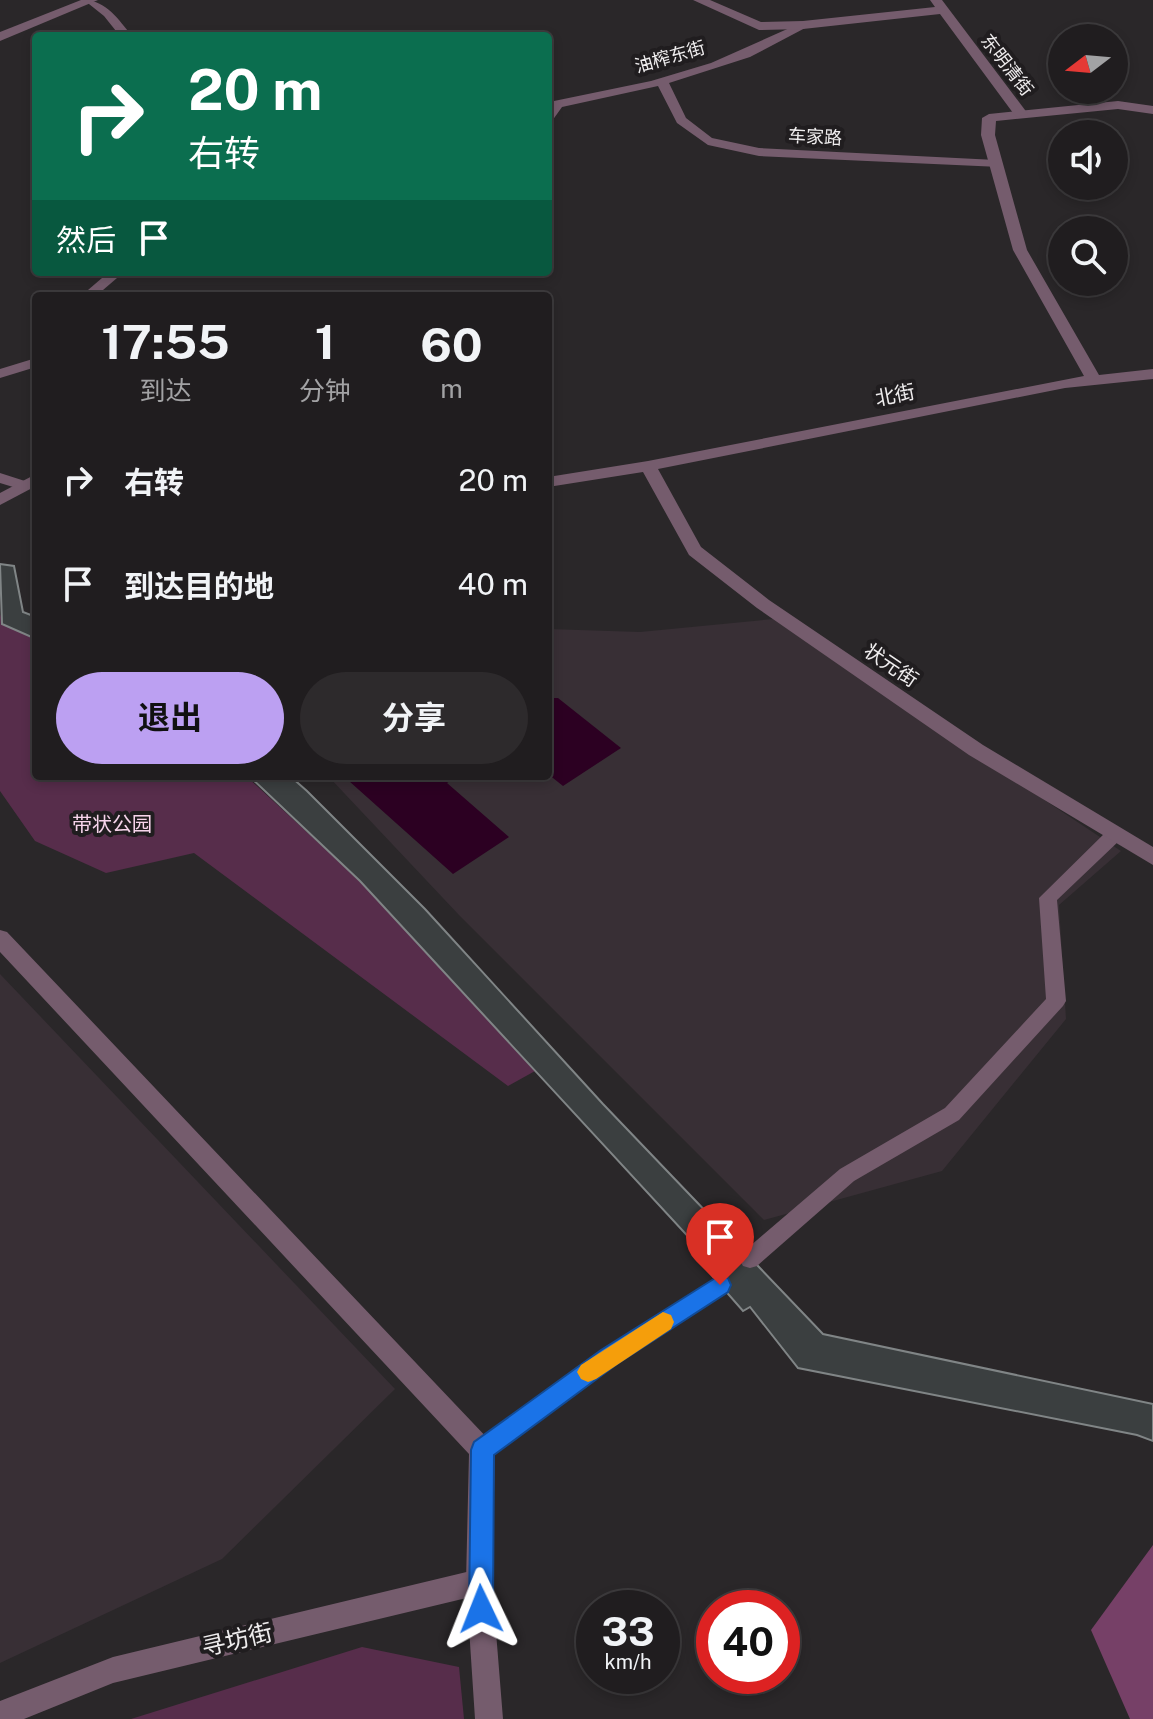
<!DOCTYPE html>
<html lang="zh">
<head>
<meta charset="utf-8">
<style>
	:root { --surface:#201d1f; --page:#2d2a2c; --text:#f1f3f6; --muted:#a2a2a4; --line:#3d3b3d; --accent:#bca0f2 }
	body { margin:0; font-family:"Public Sans","Noto Sans SC",sans-serif; background:var(--page); color:var(--text); height:100vh; display:flex; flex-direction:column; font-size:30px; white-space:nowrap }
	* { box-sizing:border-box; margin:0 }
	p { font-size:26px; color:var(--muted) }
	.icon { flex:none; width:44px; height:44px; fill:none; stroke:currentColor; stroke-width:2; stroke-linecap:round; stroke-linejoin:round }
	.map { position:relative; flex:1; overflow:hidden }
	.panel { position:absolute; left:32px; top:292px; width:520px; height:488px; display:flex; flex-direction:column; background:var(--surface); border-radius:8px; box-shadow:0 4px 12px #0003,0 0 0 2px var(--line) }
	.panel>* { flex:none }
	.top-card { position:absolute; left:32px; top:32px; width:520px; height:244px; border-radius:8px; box-shadow:0 4px 12px #0003,0 0 0 2px var(--line); background:#0b6e4f; color:#fff; overflow:hidden }
	.needle { width:52px; rotate:254deg }
	.fabs { position:absolute; left:1048px; top:24px; display:grid; gap:16px }
	.fabs a { display:grid; place-items:center; width:80px; height:80px; border-radius:50%; background:var(--surface); box-shadow:0 4px 12px #0003,0 0 0 2px var(--line); font-size:40px }
	.speed { position:absolute; left:576px; top:1590px; display:flex; gap:16px; font-size:40px; font-weight:700; text-align:center }
	.speed>* { display:grid; place-content:center; width:104px; height:104px; border-radius:50%; background:var(--surface); box-shadow:0 4px 12px #0003,0 0 0 2px var(--line); line-height:1 }
	.speed small { font-size:20px; font-weight:400 }
	.speed .limit { border:12px solid #d22; background:#fff; color:#111 }
	.pin { position:absolute; display:grid; place-items:center; width:68px; height:68px; color:#fff; margin:-82px -34px; border-radius:50% 50% 50% 0; rotate:-45deg; box-shadow:0 0 8px #0007 }
	.pin .icon { rotate:45deg }
	.me { position:absolute; width:88px; margin:-44px; rotate:358deg; stroke-linejoin:round; filter:drop-shadow(0 0 6px #0008) }
	.turn { display:flex; align-items:center; gap:28px; height:168px; padding:0 24px; font-size:36px }
	.turn .icon { width:104px; height:104px; stroke-width:2.5 }
	.turn b { display:block; font-size:56px; line-height:68px }
	.then { display:flex; align-items:center; height:76px; padding:0 24px; background:#0003; gap:16px; font-size:30px }
	.eta { display:flex; justify-content:space-evenly; align-items:center; height:136px; text-align:center }
	.eta b { font-size:48px; font-weight:700; line-height:56px }
	.cta { display:flex; gap:16px; margin-top:auto; padding:16px 24px }
	.cta a { flex:1; height:92px; border-radius:48px; background:var(--accent); color:#111; font-size:32px; font-weight:700; line-height:92px; text-align:center }
	.cta a+a { background:var(--page); color:var(--text) }
	ul { padding:0; list-style:none }
	li { display:flex; align-items:center; gap:24px; height:104px; padding:0 24px }
	li div { flex:1 }
	li b { display:block; font-size:30px }
	li em { font-style:normal }
	.map>svg:first-child { display:block }
	.built { fill:#382f35 }
	.green { fill:#572d4b }
	.forest { fill:#764067 }
	.water { fill:#2c0022 }
	.building { fill:#3b3f40; stroke:#808586; stroke-width:2 }
	.lines { fill:none; stroke-linecap:round; stroke-linejoin:round }
	.service { fill:#755c6d; fill-rule:evenodd }
	.pedestrian { fill:#755c6d; fill-rule:evenodd }
	.minor { fill:#755c6d; fill-rule:evenodd }
	.tertiary { fill:#755c6d; fill-rule:evenodd }
	.route { fill:#1a73e8; stroke:#114b97; stroke-width:2 }
	.slow { fill:#f59e0b }
	.labels { text-anchor:middle; stroke-width:8; stroke-linejoin:round; paint-order:stroke }
	.far-street-label { font-size:18px; fill:#efedee; stroke:#201d1f }
	.street-label { font-size:20px; fill:#efedee; stroke:#201d1f }
	.park-label { font-size:20px; fill:#f7d4eb; stroke:#201d1f }
	.near-street-label { font-size:24px; fill:#efedee; stroke:#201d1f }
</style>
</head>
<body>
<div class="map">
<svg width="1153" height="1719" viewBox="0 0 1153 1719">
	<rect width="100%" height="100%" fill="#2a2729"/>
	<g class="built">
		<path d="M773,619L1121,851L1059,905L1066,1019L942,1171L764,1220L459,915L328,776H548V629L640,632Z"/>
		<path d="M0,974L395,1389L222,1559L0,1663Z"/>
	</g>
	<g class="green">
		<path d="M0,614L3,624L36,639V776H246L360,881L535,1071L508,1086L194,853L106,873L35,841L0,791Z"/>
		<path d="M362,1647L459,1667L464,1719H131Z"/>
	</g>
	<path class="forest" d="M1153,1545V1719H1130L1091,1630Z"/>
	<g class="water">
		<path d="M548,698H558L621,748L563,786L548,774Z"/>
		<path d="M357,776H457L447,783L509,837L453,874L349,781Z"/>
	</g>
	<g class="building">
		<path d="M0,564L14,566L23,612L36,617V639L2,624Z"/>
		<path d="M249,776H290L307,791L425,909L603,1104L823,1334L1153,1404V1441L1137,1435L798,1368L750,1307L743,1311L701,1263L707,1257L360,881Z"/>
	</g>
	<g class="lines">
		<g class="service">
			<path d="M84,0C106,0 119,20 132,36H120L104,16Z"/>
			<path d="M803,22L807,23V27L750,57L669,83L686,118L712,138L759,148L996,160L1000,161V167L759,156L708,145L677,123L658,86L562,107L552,121L548,122V109L554,101L651,81L711,63Z"/>
			<path d="M109,272H124L96,296H81Z"/>
			<path d="M36,358V367L0,378V369Z"/>
			<path d="M0,473L28,482L31,485L23,490L0,483Z"/>
			<path d="M1115,827L1121,829L1124,834L1121,839L1057,900L1066,1001L1063,1006L959,1120L854,1181L757,1266L750,1268L743,1266L739,1259L743,1252L840,1169L945,1108L1046,999L1039,898L1109,829Z"/>
			<path d="M720,1276L728,1278L731,1285L728,1292L617,1364L490,1458L482,1461L474,1458L471,1450L474,1442L601,1350Z"/>
		</g>
		<g class="pedestrian">
			<path d="M1118,101L1153,106V114L1118,109L996,121L995,135L1027,250L1099,375L1153,369V379L1065,388L658,469L701,547L769,600L983,745L1153,847V865L969,755L757,608L689,555L643,472L548,487V477L648,461L1084,376L1013,250L981,135L982,118L989,114Z"/>
			<path d="M36,474V486L0,505V493Z"/>
		</g>
		<g class="minor">
			<path d="M693,0H710L761,22L803,21L935,7L930,0H942L1028,114L1016,117L940,14L803,29L759,30Z"/>
			<path d="M479,1569L488,1573L492,1582L488,1591L479,1595L113,1683L24,1719H0V1701L113,1657Z"/>
		</g>
		<g class="tertiary">
			<path d="M81,0H98L0,41V32Z"/>
			<path d="M0,930L7,932L491,1442L495,1450L492,1582L503,1719H475L466,1582L469,1454L0,952Z"/>
		</g>
	</g>
	<path class="route" d="M720,1275L728,1278L731,1285L728,1292L617,1364L494,1455L493,1609L490,1618L481,1621L473,1618L469,1609L471,1450L474,1442L601,1350Z"/>
	<path class="slow" d="M663,1312L671,1315L674,1322L671,1329L596,1379L588,1382L581,1379L577,1372L581,1365Z"/>
	<g class="labels">
		<g class="far-street-label">
			<text transform="translate(670 57) rotate(-16)" y="6">油榨东街</text>
			<text transform="translate(1007 65) rotate(52)" y="6">东明清街</text>
			<text transform="translate(815 137) rotate(3)" y="6">车家路</text>
		</g>
		<g class="street-label">
			<text transform="translate(895 395) rotate(-11)" y="7">北街</text>
			<text transform="translate(891 665) rotate(34)" y="7">状元街</text>
		</g>
		<g class="park-label">
			<text x="112" y="831">带状公园</text>
		</g>
		<g class="near-street-label">
			<text transform="translate(237 1640) rotate(-13)" y="8">寻坊街</text>
		</g>
	</g>
</svg>
<div class="fabs">
<a><svg class="needle" viewBox="-14 -14 28 28"><path d="M0-13l5 13h-10z" fill="#e53935"/><path d="M0 13l5-13h-10z" fill="#a2a2a4"/></svg></a>
<a><svg class="icon" aria-label="sound" viewBox="0 0 24 24"><path d="M4 9h4l5-4v14l-5-4H4zM17 9q2 3 0 6"/></svg></a>
<a><svg class="icon" aria-label="search" viewBox="0 0 24 24"><circle cx="10" cy="10" r="6"/><path d="M15 15l6 6"/></svg></a>
</div>
<div class="speed"><div>33<small>km/h</small></div><div class="limit">40</div></div>
<div class="pin" style="left:720px;top:1285px;background:#d93025"><svg class="icon" aria-label="arrive" viewBox="0 0 24 24"><path d="M6 21V4h12l-3 4 3 4H6"/></svg></div>
<svg class="me" style="left:481px;top:1609px" viewBox="-20 -20 40 40"><path d="M0-17L14 15 0 8-14 15z" fill="#1a73e8" stroke="#fff" stroke-width="4"/></svg>
<div class="top-card">
<div class="turn"><svg class="icon" aria-label="right" viewBox="0 0 24 24"><path d="M7 20v-9h11M14 6l5 5-5 5"/></svg><div><b>20 m</b>右转</div></div>
<div class="then">然后<svg class="icon" aria-label="arrive" viewBox="0 0 24 24"><path d="M6 21V4h12l-3 4 3 4H6"/></svg></div>
</div>
<section class="panel">
<div class="eta">
<div><b>17:55</b><p>到达</p></div>
<div><b>1</b><p>分钟</p></div>
<div><b>60</b><p>m</p></div>
</div>
<ul>
<li><svg class="icon" aria-label="right" viewBox="0 0 24 24"><path d="M7 20v-9h11M14 6l5 5-5 5"/></svg><div><b>右转</b></div><em>20 m</em></li>
<li><svg class="icon" aria-label="arrive" viewBox="0 0 24 24"><path d="M6 21V4h12l-3 4 3 4H6"/></svg><div><b>到达目的地</b></div><em>40 m</em></li>
</ul>
<div class="cta"><a>退出</a><a>分享</a></div>
</section>
</div>
</body>
</html>
